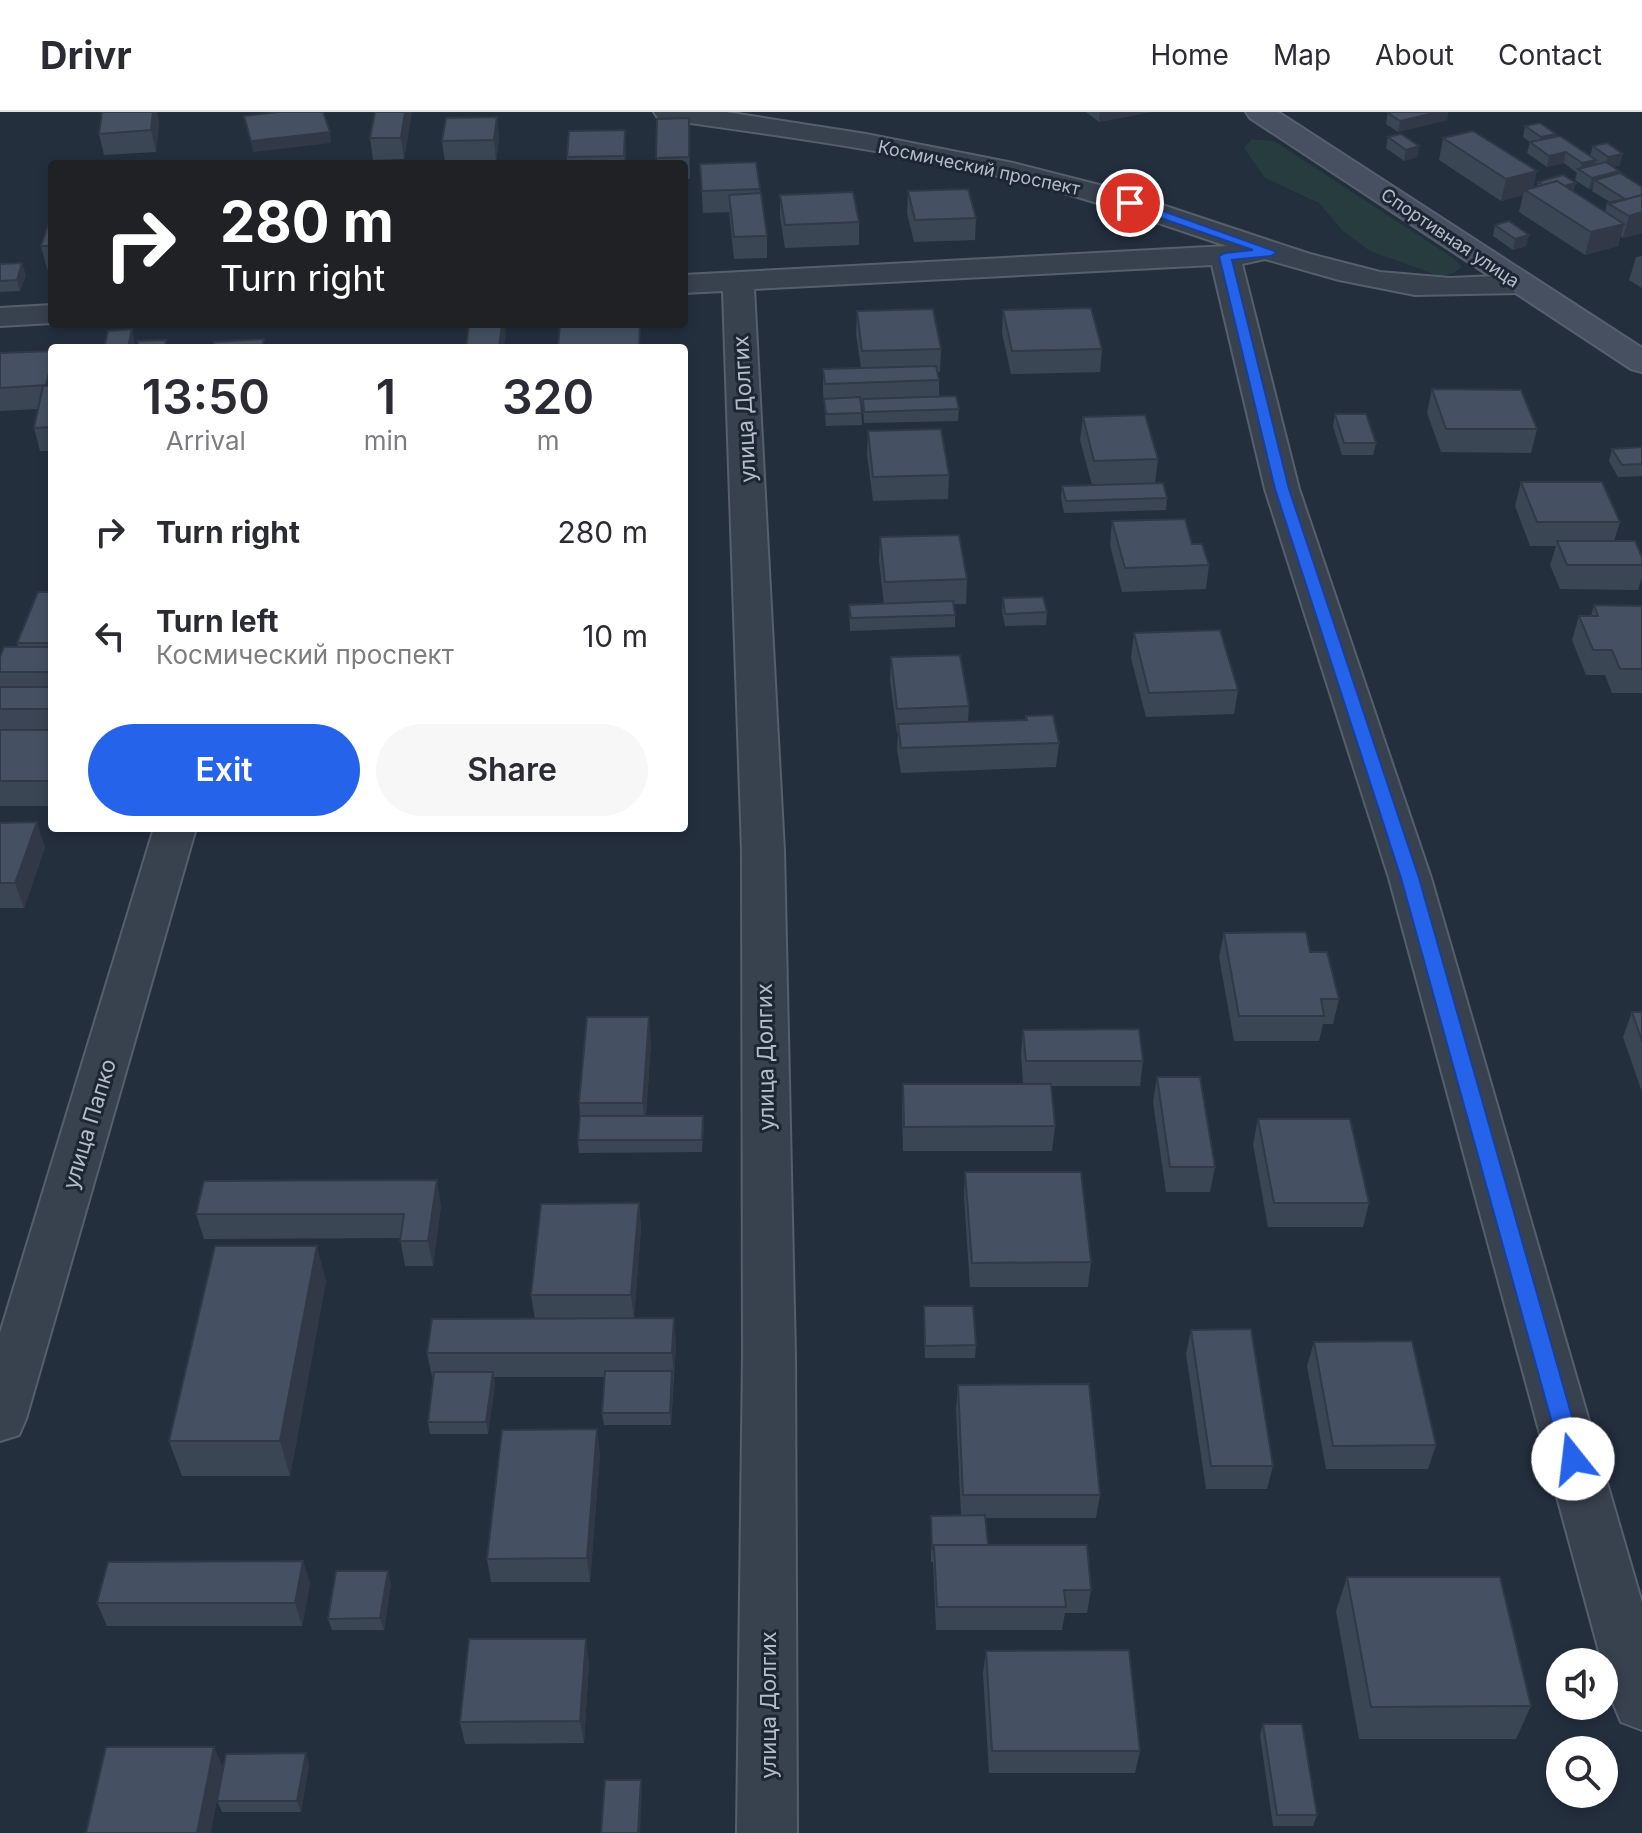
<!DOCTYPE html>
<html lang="en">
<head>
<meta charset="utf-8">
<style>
	:root { --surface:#fff; --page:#f7f7f7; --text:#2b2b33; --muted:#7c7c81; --line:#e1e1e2; --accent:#2563eb }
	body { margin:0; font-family:Inter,sans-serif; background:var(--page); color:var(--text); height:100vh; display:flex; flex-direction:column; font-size:30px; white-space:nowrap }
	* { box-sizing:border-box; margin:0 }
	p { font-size:26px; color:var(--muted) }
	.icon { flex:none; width:44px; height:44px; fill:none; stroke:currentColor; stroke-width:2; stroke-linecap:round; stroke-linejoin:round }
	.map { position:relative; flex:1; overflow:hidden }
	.side { position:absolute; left:48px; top:232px; width:640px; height:488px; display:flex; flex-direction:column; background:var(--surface); border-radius:8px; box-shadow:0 4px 12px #0003 }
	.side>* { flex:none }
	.top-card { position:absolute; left:48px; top:48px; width:640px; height:168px; border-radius:8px; box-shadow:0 4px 12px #0003; background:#202124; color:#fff; overflow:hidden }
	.fabs { position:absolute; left:1546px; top:1536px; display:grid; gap:16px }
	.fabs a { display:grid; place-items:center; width:72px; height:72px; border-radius:50%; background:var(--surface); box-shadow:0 4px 12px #0003; font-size:40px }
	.pin { position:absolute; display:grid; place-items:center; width:68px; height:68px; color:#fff; margin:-34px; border:4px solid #fff; border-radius:50%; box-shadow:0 2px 8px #0007 }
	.me { position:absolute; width:88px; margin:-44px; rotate:344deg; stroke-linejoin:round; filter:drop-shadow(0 0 6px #0008) }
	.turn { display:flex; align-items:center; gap:28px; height:168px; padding:0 40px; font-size:36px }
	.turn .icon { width:104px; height:104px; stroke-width:2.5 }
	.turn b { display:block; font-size:56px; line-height:68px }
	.eta { display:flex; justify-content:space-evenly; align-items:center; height:136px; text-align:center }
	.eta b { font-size:48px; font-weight:600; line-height:56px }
	.primary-button { display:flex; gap:16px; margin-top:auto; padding:16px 40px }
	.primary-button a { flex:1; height:92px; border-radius:48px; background:var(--accent); color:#fff; font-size:32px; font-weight:600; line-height:92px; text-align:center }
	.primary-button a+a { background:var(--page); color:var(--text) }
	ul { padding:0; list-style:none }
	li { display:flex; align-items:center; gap:24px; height:104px; padding:0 40px }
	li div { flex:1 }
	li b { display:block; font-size:30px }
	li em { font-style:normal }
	header { display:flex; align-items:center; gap:48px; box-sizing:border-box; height:112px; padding:0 40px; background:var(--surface); border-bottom:2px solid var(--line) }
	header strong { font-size:38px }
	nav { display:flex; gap:44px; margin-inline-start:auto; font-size:28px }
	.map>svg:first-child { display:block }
	.green { fill:#263c3f }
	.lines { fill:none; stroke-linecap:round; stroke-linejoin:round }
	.street-casing { stroke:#565f6c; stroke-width:4 }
	.secondary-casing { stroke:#565f6c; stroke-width:4 }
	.street { fill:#38414e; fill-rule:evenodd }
	.secondary { fill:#465061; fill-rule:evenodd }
	.wall { fill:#3b4654 }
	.shaded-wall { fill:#303945 }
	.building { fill:#455162; stroke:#303945; stroke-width:2 }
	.route { fill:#2563eb; stroke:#184099; stroke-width:2 }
	.labels { text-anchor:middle; stroke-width:6; stroke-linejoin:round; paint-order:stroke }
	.far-street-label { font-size:18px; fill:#b4bcc9; stroke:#1d2633 }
	.street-label { font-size:22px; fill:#b4bcc9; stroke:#1d2633 }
</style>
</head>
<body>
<header>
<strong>Drivr</strong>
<nav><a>Home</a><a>Map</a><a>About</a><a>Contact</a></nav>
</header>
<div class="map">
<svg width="1642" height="1721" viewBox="0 0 1642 1721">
	<rect width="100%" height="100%" fill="#242f3e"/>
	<path class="green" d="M1252,27L1274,29L1453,146L1462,155L1454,161L1440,164L1370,139L1343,119L1319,91L1265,66L1244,36Z"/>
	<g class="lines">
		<g class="street-casing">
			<g id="street">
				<path d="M654,0H726L866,22L1013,51L1111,76L1310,142L1380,160L1450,166L1519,163L1530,166L1534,172L1530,178L1519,181L1415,183L1339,168L1265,147L1242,152L1299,377L1431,766L1642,1491V1618L1621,1610L1613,1591L1389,766L1265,377L1212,153L754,177L784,739L795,1244L797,1721H737L743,1244L742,739L723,179L684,181V163L1227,134C1169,115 1112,94 1053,78C927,43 797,26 668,8L658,6Z"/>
				<path d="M52,193V211L0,214V196Z"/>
				<path d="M154,716H196L26,1307L19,1323L0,1329V1221Z"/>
			</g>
		</g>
		<g class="secondary-casing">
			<path id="secondary" d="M1246,0H1278L1642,236V260L1631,257L1250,6Z"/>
		</g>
		<use href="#street" class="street"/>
		<use href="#secondary" class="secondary"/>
	</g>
	<g class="wall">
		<path d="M375,0H412L404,47L373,48L370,26Z"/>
		<path d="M1086,0H1151L1099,10Z"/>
		<path d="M1388,0H1448L1447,8L1398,20L1386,12Z"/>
		<path d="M497,5L499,26L496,50L445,51L442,29Z"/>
		<path d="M689,6L690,67H684V52H657V7Z"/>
		<path d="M159,10L156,40L104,43L99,22Z"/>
		<path d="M1525,14L1556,22L1555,25L1590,44L1593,34L1620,53L1612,55L1619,62L1642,75V121L1623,126L1620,124L1618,134L1585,143L1519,100L1523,83L1501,89L1439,48L1443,26L1533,75L1537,74L1538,70L1573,80L1605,100L1607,91L1610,90L1592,79L1593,76L1589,77L1575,68L1577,61L1564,51L1547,55L1527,41L1530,30L1523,25Z"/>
		<path d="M625,18L626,52H567V45Z"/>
		<path d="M1388,25L1419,34L1417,45L1404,49L1386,36Z"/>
		<path d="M700,52L760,77L767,124V146L734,147L729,100L703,101Z"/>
		<path d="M908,79L976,106L975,128L914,130L907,101Z"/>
		<path d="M780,83L859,110V133L785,136L780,105Z"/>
		<path d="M52,101V157H47L41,134Z"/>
		<path d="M1495,113L1526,134L1513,138L1493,124Z"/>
		<path d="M1642,144V176L1629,168L1636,145Z"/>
		<path d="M0,152L26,163L20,179L0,180Z"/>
		<path d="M1003,198L1102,237L1100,260L1011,262L1002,221Z"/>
		<path d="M857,199L941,237L940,260H937L939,268V285L959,297L958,309L864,311L863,294H861L862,313L826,314L823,280V257L861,256L856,222Z"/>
		<path d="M52,239V339H40L34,316L38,297L0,299V241Z"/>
		<path d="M1432,277L1537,317L1531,341L1441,340L1427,301Z"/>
		<path d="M1335,302L1376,331L1373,343H1342L1333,314Z"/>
		<path d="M1083,305L1158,347L1155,371L1092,373L1080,328Z"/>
		<path d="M868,319L949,363L948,387L873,389L867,342Z"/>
		<path d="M1642,335V364L1618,365L1609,349L1612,337Z"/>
		<path d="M1521,370L1620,410L1614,429L1642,445V465L1638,478L1560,477L1550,453L1556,434H1530L1515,394Z"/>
		<path d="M1062,374L1167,386L1166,398L1064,401L1061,386Z"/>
		<path d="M1112,409L1192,432L1209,453L1206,477L1122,480L1110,433Z"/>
		<path d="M880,425L967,467L966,492H953L955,503V515L850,519L849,493L884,492L879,449Z"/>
		<path d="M52,480V694H0V545L18,535L17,531Z"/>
		<path d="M1003,486L1047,500L1046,513L1005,514L1002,499Z"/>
		<path d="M1594,493L1642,494V581H1612L1605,563H1586L1572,528L1579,504H1591Z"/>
		<path d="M1134,521L1238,578L1234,602L1146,605L1131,546Z"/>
		<path d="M891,545L969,594L968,610L1025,608L1026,604L1059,631L1056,655L901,661L897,637L898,621H897L890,569Z"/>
		<path d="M0,711L45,735L24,796H0Z"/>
		<path d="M1224,821L1310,840L1339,887L1333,912H1323L1319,929H1234L1219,845Z"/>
		<path d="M1632,900H1642V980L1623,925Z"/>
		<path d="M1023,918L1143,949L1140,974H1051L1055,1014L1052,1039H903L902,997L903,972H1023L1021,942Z"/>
		<path d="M651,930L646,1004H703L702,1040L579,1041L578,1028L580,1004L579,991Z"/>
		<path d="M1157,965L1215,1055L1210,1080H1166L1153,990Z"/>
		<path d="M1258,1007L1369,1091L1363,1115H1268L1253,1032Z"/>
		<path d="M965,1060L1091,1150L1088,1175H970L964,1085Z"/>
		<path d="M639,1091L641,1116L634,1206L676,1231L671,1313H604L602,1301L605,1265H494L495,1273L488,1322H430L428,1310L434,1265H432L427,1241L535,1207L531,1183Z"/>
		<path d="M441,1093L433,1154H405L400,1126L204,1127L196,1102Z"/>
		<path d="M326,1169L290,1364H182L169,1329Z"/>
		<path d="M924,1194L976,1233L975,1246H925Z"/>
		<path d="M1191,1218L1273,1354L1267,1377H1206L1186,1242Z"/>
		<path d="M1314,1230L1436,1333L1428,1357H1326L1307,1254Z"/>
		<path d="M958,1273L1100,1383L1096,1406H985L988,1433L1091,1478L1087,1501H1065L1062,1518H936L933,1450H931V1404L961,1403L956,1297Z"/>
		<path d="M600,1341L590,1470H491L487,1447Z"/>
		<path d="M303,1449L310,1472L302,1514H107L97,1491Z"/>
		<path d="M1347,1465L1531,1594L1516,1627H1359L1336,1499Z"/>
		<path d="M391,1471L384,1518H332L328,1507Z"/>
		<path d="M986,1539L1140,1639L1135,1661H989L983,1561Z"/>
		<path d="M589,1550L584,1631L465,1632L460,1610Z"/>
		<path d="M1263,1612L1317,1703L1313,1714H1273L1260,1623Z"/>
		<path d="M309,1653L301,1700H222L217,1689Z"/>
	</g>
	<g class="shaded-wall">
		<path d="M153,0H157L159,10L156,40L151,18Z"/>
		<path d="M405,0H412L404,47L401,26Z"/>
		<path d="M1100,0H1151L1099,10Z"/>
		<path d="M1438,0H1448L1447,8L1398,20L1400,9Z"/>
		<path d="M497,5L499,26L496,50L494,28Z"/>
		<path d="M625,18L626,39V52H625L624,44Z"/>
		<path d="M330,20L331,31L253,40L251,29Z"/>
		<path d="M1556,22L1553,33L1538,36L1541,25Z"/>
		<path d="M1419,34L1417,45L1404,49L1406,38Z"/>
		<path d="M1566,40L1564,51L1547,55L1549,44Z"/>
		<path d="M1623,42L1620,53L1605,56L1608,45Z"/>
		<path d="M1596,48L1593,59H1580L1582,51Z"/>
		<path d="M1537,59L1532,81L1525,78L1523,83L1501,89L1506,67Z"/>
		<path d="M1619,59L1616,70L1595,68L1593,76L1589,77L1592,66Z"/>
		<path d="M1576,71L1573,82L1550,77Z"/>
		<path d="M1642,92V121L1623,126L1629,104Z"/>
		<path d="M1624,112L1618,134L1585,143L1591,120Z"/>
		<path d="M1529,123L1526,134L1513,138L1515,127Z"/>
		<path d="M22,151L26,163L20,179L17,168Z"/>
		<path d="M502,212H505L506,220L504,236H499Z"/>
		<path d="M132,217L136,236H128Z"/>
		<path d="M52,249V296L46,273Z"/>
		<path d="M37,710L45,735L24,796L15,771Z"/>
		<path d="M649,905L651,930L645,1016L643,991Z"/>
		<path d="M703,1004L704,1017L702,1040V1028Z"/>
		<path d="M437,1068L441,1093L433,1154L428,1129Z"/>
		<path d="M639,1091L641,1116L634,1207L631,1183Z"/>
		<path d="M317,1134L326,1169L290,1364L280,1329Z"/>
		<path d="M674,1206L676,1231L674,1265L672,1241Z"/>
		<path d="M672,1259L673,1271L671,1313L670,1301Z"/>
		<path d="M493,1260L495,1273L488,1322L486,1310Z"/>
		<path d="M597,1317L600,1341L590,1470L587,1446Z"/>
		<path d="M303,1449L310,1472L302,1514L295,1491Z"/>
		<path d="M388,1459L391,1471L384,1518L380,1506Z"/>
		<path d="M586,1527L589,1550L584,1631L580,1609Z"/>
		<path d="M214,1635L223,1656L211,1721H197Z"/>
		<path d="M306,1641L309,1653L301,1700L297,1689Z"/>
		<path d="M641,1668L642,1679L640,1721H638Z"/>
	</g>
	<g class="building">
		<path d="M102,0H153L151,18L99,22Z"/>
		<path d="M279,0H323L330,20L251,29L244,4Z"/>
		<path d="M375,0H405L401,26H370Z"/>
		<path d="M1393,0H1438L1400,9L1388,1Z"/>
		<path d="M497,5L494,28L442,29L446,6Z"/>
		<path d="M689,6V45L656,46L657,7Z"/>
		<path d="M1540,11L1556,22L1541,25L1525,14Z"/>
		<path d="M625,18L624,44L567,45L569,19Z"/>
		<path d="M1473,19L1537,59L1506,67L1443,26Z"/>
		<path d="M1401,22L1419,34L1406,38L1388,25Z"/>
		<path d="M1560,24L1596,48L1582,51L1566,40L1549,44L1530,30Z"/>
		<path d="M1607,31L1623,42L1608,45L1593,34Z"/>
		<path d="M756,50L760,77L702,79L700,52Z"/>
		<path d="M1606,50L1619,59L1592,66L1578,57Z"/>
		<path d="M1620,61L1642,75V83L1609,92L1607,91L1625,87L1595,68Z"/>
		<path d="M1563,63L1576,71L1564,74L1557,69L1543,73L1538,70Z"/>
		<path d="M1557,69L1624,112L1591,120L1525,78Z"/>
		<path d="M968,77L976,106L915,108L908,79Z"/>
		<path d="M853,80L859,110L785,113L780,83Z"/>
		<path d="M761,81L767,124L734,125L729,83Z"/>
		<path d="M1642,83V100L1629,104L1609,92Z"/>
		<path d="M52,101V134H41Z"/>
		<path d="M1509,109L1529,123L1515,127L1495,113Z"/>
		<path d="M22,151L17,168L0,169V152Z"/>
		<path d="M1091,196L1102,237L1012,239L1003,198Z"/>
		<path d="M933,197L941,237L862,239L857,199Z"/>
		<path d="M469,212H502L499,236H466Z"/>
		<path d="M560,212H640L639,236H558Z"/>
		<path d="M132,217L128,236H104L108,219Z"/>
		<path d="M264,227L262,236H213L214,230Z"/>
		<path d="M166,228L165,236H137L138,229Z"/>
		<path d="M52,239V249L46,273L0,276V241Z"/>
		<path d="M936,254L939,268L825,272L823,257Z"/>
		<path d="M52,273L51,315L34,316L43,274Z"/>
		<path d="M1432,277L1521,278L1537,317H1446Z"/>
		<path d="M956,284L959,297L864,300L863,287Z"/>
		<path d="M860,285L862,301L826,302L824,287Z"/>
		<path d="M1335,302H1366L1376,331H1344Z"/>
		<path d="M1145,303L1158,347L1094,349L1083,305Z"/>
		<path d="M941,317L949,363L873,365L868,319Z"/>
		<path d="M1642,335V352L1622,353L1612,337Z"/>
		<path d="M1521,370H1602L1620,410H1537Z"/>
		<path d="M1163,371L1167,386L1066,389L1062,374Z"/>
		<path d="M1185,407L1192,432H1202L1209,453L1125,456L1112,409Z"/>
		<path d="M959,423L967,467L885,470L880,425Z"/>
		<path d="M1557,429H1635L1642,445V453H1567Z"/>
		<path d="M38,480H52V531H17Z"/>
		<path d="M1043,485L1047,500L1005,502L1003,486Z"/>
		<path d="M953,489L955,503L851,506L849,493Z"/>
		<path d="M1594,493L1642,494V557H1620L1612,538H1593L1579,504H1598Z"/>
		<path d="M1220,518L1238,578L1149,581L1134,521Z"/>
		<path d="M4,535H52V560H0V545Z"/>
		<path d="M960,543L969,594L897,597L891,545Z"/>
		<rect x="0" y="575" width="52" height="22"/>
		<path d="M1053,603L1059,631L901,636L898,612L1027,608L1026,604Z"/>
		<rect x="0" y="618" width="52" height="51"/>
		<path d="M37,710L15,771H0V711Z"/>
		<path d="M1306,820L1310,840H1327L1339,887H1321L1324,904H1239L1224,821Z"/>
		<path d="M1632,900H1642V929Z"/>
		<path d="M587,905H649L643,991H579Z"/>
		<path d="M1139,917L1143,949H1026L1023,918Z"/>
		<path d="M1157,965H1200L1215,1055H1170Z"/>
		<path d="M903,972H1051L1055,1014L904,1015Z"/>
		<path d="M580,1004H703L702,1028H578Z"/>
		<path d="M1258,1007H1350L1369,1091H1274Z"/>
		<path d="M965,1060H1081L1091,1150L972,1151Z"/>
		<path d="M437,1068L428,1129H400L404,1102H196L204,1069Z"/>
		<path d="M639,1091L631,1183H531L541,1092Z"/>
		<path d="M215,1134H317L280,1329H169Z"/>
		<path d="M924,1194H973L976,1233L925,1234Z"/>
		<path d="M674,1206L672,1241H427L432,1207Z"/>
		<path d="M1251,1217L1273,1354H1211L1191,1218Z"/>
		<path d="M1412,1229L1436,1333L1333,1334L1314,1230Z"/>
		<path d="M605,1259H672L670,1301H602Z"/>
		<path d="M434,1260H493L486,1310H428Z"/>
		<path d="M1089,1272L1100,1383H963L958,1273Z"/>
		<path d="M597,1317L587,1446L487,1447L502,1318Z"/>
		<path d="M985,1403L988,1433H934V1438H932L931,1404Z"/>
		<path d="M934,1433H1087L1091,1478H1064L1066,1495H937Z"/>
		<path d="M303,1449L295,1491H97L108,1450Z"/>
		<path d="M336,1459H388L380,1506L328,1507Z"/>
		<path d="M1347,1465H1500L1531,1594L1371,1595Z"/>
		<path d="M469,1527H586L580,1609L460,1610Z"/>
		<path d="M1129,1538L1140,1639H992L986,1539Z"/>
		<path d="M1263,1612H1302L1317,1703H1277Z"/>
		<path d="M106,1635H214L197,1721H86Z"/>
		<path d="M306,1641L297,1689H217L226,1642Z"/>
		<path d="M605,1668H641L638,1721H601Z"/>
	</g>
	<path class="route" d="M1126,89H1135L1277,140L1271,144L1232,148L1289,377L1419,766L1584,1347L1581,1354L1573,1356L1566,1354L1562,1347L1401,766L1275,377L1219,144L1225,141L1253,138L1126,94Z"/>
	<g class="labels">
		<g class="far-street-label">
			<text transform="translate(979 56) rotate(12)" y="6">Космический проспект</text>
			<text transform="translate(1450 126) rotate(34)" y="6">Спортивная улица</text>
		</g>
		<g class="street-label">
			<text transform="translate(744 297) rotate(-93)" y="8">улица Долгих</text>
			<text transform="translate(765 945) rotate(-91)" y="8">улица Долгих</text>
			<text transform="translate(89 1012) rotate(-73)" y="8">улица Папко</text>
			<text transform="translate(768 1593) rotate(-90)" y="8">улица Долгих</text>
		</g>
	</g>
</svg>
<div class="fabs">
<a><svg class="icon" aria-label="sound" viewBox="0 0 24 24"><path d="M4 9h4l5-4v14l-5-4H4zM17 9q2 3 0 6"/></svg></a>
<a><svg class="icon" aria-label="search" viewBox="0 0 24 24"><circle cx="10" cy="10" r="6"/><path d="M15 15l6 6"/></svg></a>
</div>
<div class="pin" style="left:1130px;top:91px;background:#d93025"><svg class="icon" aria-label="arrive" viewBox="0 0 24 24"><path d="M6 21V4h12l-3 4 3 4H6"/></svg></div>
<svg class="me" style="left:1573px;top:1347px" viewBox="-20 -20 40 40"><circle r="19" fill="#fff"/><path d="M0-13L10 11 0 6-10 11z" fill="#2563eb"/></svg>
<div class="top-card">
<div class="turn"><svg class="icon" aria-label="right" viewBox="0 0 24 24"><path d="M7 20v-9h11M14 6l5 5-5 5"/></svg><div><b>280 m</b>Turn right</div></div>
</div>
<section class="side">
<div class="eta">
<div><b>13:50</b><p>Arrival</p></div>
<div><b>1</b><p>min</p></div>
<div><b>320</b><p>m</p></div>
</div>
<ul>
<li><svg class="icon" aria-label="right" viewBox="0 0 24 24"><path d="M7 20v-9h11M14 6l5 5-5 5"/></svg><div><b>Turn right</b></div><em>280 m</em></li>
<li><svg class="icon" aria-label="left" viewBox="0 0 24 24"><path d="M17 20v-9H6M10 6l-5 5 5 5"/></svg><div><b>Turn left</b><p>Космический проспект</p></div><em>10 m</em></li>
</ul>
<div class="primary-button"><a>Exit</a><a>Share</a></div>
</section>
</div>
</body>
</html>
